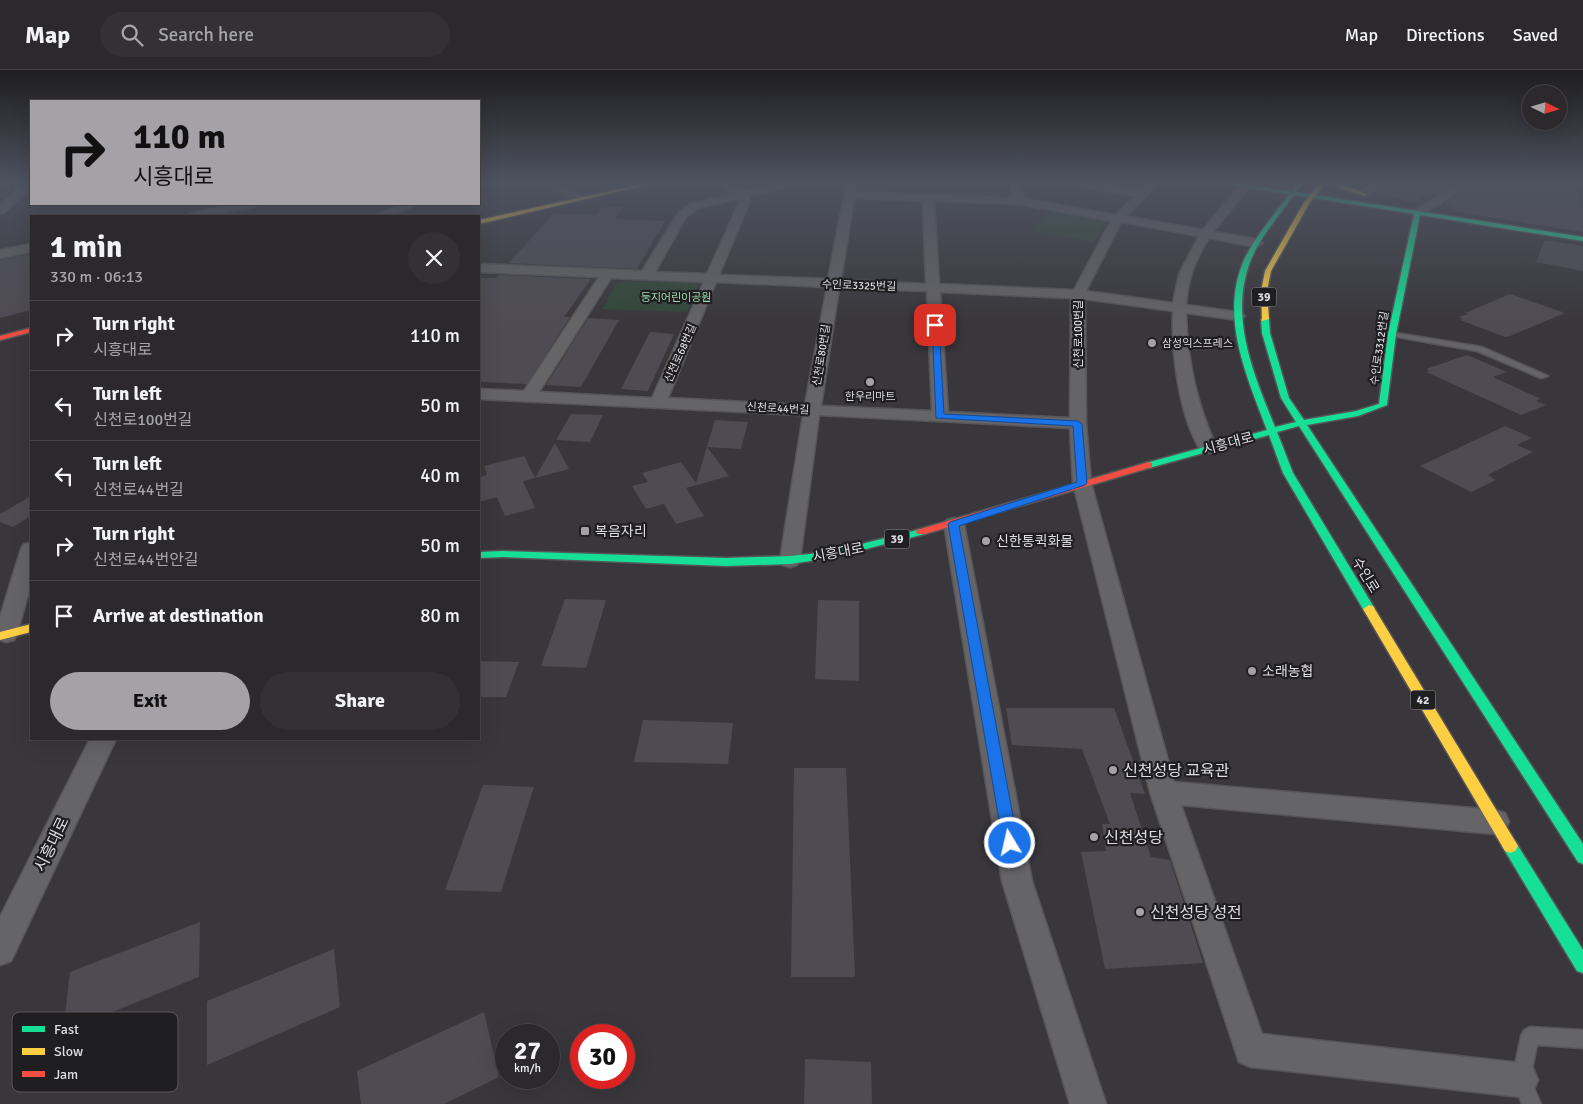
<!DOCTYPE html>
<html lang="en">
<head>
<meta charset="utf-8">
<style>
	:root { --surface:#2b292c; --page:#333134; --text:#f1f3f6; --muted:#a6a6a9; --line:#474548; --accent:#a4a2a6 }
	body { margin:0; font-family:Signika,"Noto Sans KR",sans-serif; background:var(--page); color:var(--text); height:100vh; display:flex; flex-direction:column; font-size:19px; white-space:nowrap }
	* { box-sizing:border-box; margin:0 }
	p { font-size:16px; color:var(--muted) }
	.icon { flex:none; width:28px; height:28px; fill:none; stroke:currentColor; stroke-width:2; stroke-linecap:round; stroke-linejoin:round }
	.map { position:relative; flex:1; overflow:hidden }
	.sheet { position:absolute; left:30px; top:145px; width:450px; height:525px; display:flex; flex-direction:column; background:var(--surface); border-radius:0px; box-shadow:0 5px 20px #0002,0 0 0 1px var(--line) }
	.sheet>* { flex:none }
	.top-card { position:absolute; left:30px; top:30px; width:450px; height:105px; border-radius:0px; box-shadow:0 5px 20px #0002,0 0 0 1px var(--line); background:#a4a2a6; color:#111; overflow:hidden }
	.needle { width:32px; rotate:95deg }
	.tools { position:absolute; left:1522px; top:15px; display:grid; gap:10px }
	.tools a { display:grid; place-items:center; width:45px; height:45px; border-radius:50%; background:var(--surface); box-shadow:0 5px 20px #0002,0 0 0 1px var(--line); font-size:25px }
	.speed { position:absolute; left:495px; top:954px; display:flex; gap:10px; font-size:25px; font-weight:700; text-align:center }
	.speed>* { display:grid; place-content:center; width:65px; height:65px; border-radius:50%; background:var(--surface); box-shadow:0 5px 20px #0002,0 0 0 1px var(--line); line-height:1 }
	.speed small { font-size:12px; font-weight:400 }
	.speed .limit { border:8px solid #d22; background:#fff; color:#111 }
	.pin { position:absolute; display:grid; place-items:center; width:42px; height:42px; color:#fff; margin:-21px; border-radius:10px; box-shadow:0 2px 8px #0006 }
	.me { position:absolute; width:55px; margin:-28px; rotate:351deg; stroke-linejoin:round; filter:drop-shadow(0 0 4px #0008) }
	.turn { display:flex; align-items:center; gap:18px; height:105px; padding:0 20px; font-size:22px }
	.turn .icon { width:65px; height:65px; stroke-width:2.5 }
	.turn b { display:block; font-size:35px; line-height:42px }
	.round { display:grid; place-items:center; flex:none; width:52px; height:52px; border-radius:26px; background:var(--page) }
	.overview { display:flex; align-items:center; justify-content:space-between; height:85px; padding:0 20px }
	h1 { font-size:30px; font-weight:700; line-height:38px }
	.button { display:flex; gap:10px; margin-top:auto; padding:10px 20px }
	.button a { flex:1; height:58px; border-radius:30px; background:var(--accent); color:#111; font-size:20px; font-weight:700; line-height:58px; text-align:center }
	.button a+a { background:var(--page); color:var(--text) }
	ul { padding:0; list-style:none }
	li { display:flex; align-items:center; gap:15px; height:70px; padding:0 20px; border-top:1px solid var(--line) }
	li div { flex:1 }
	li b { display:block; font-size:19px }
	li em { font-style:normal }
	header { display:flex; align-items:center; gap:30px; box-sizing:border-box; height:70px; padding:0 25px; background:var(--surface); border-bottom:1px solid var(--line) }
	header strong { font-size:24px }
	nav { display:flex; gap:28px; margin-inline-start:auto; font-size:18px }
	.search { width:350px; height:45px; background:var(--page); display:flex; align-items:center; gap:12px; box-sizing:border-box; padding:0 18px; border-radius:28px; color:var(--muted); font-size:19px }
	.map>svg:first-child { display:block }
	.green { fill:#324738 }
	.building { fill:#4f4b53 }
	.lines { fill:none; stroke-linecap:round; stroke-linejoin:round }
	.lane-casing { stroke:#565558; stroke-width:3 }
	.street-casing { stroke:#565558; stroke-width:3 }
	.fast-casing { stroke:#565558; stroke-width:3 }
	.slow-casing { stroke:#565558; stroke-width:3 }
	.jam-casing { stroke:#565558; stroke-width:3 }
	.lane { fill:#656466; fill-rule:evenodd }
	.street { fill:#656466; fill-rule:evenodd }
	.fast { fill:#16e098; fill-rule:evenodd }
	.slow { fill:#ffcf43; fill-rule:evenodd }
	.jam { fill:#f24e42; fill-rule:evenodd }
	.route { fill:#1a73e8; stroke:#114b97 }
	.poi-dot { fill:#a4a2a6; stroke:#1f1e21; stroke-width:2 }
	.labels { text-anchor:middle; stroke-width:4.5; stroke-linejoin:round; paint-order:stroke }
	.far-street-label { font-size:11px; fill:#dedce0; stroke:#1f1e21 }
	.far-park-label { font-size:11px; fill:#9adbac; stroke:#1f1e21 }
	.far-poi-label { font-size:11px; fill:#dedce0; stroke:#1f1e21; text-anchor:start }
	.shield { fill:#1f1e21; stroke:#a5a3a7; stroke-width:1 }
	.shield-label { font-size:12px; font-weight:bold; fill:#dedce0 }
	.street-label { font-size:14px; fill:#dedce0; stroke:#1f1e21 }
	.poi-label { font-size:14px; fill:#dedce0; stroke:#1f1e21; text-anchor:start }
	.near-poi-label { font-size:16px; fill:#dedce0; stroke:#1f1e21; text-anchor:start }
	.near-street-label { font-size:16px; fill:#dedce0; stroke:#1f1e21 }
	.key { fill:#1f1e21; stroke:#58575a; stroke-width:1 }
	.key-label { font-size:14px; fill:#dedce0 }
</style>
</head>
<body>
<header>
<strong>Map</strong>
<div class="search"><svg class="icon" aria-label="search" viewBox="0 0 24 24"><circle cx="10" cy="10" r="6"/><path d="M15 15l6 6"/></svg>Search here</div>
<nav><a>Map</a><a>Directions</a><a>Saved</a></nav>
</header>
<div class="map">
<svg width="1583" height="1034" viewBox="0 0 1583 1034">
	<rect width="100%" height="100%" fill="#39373b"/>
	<g class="green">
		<path d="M1050,139L1103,149L1107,151L1093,172L1032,161Z"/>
		<path d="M624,211L695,213L698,215L687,242L602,239L617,213Z"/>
	</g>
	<g class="building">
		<path d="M1386,111H1460L1435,126L1428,121L1417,132H1413L1374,123Z"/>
		<path d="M1477,111H1549L1575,114L1580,137L1583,138V162L1457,142L1444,133Z"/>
		<path d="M603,137H623L614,149L665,151L637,199L509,193L553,144L596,145Z"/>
		<path d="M1545,170L1583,176V201L1536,192Z"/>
		<path d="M31,184V240L0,248V190Z"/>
		<path d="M499,205L591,209L564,247H570L527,314L479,312V208H496Z"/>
		<path d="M1510,224L1513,225L1565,243L1510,266L1505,267L1460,250L1462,249L1459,247L1468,244L1465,243Z"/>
		<path d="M588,248L619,250L581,317L546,315Z"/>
		<path d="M650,262L674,264L648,321L621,319Z"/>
		<path d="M1467,285L1507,302L1493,307L1541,329L1536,331L1546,335L1521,345L1426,302L1429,301L1426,299Z"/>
		<path d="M571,344L603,345L590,372L556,370Z"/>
		<path d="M715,350L748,352L741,379L707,377L729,406L686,418L704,446L676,454L664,434L646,439L632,416L648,412L642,403L681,392L696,413Z"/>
		<path d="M1505,356L1532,368L1517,375L1533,382L1488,405L1496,410L1471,422L1420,396Z"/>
		<path d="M555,373L569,399L535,408Z"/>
		<path d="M524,386L535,408L523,411L535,438L505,446L497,427L479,432V407L487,405L484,396Z"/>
		<path d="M31,426V446L13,457L0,452V444Z"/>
		<path d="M565,529L606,530L586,598L541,596Z"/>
		<path d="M818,530L859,531V611L815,609Z"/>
		<path d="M479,591L519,592L506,627H479Z"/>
		<path d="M1006,638H1114L1145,724L1130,723L1151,787L1170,790L1203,893L1105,899L1081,782L1106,781L1102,754H1110L1082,679L1012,675Z"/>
		<path d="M643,650L733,653L728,694L634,692Z"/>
		<path d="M794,698H846L855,907H791Z"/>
		<path d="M483,715L534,717L501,822L445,820Z"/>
		<path d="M200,852L199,907L63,962L70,902Z"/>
		<path d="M334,879L340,937L207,995V931Z"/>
		<path d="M484,942L499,1007L444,1034H361L357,1001Z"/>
		<path d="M805,989L871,992L872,1034H804Z"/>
	</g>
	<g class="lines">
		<g class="lane-casing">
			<g id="lane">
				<path d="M1389,262L1482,277L1548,306L1541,308L1477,281L1392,266L1388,264Z"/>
				<path d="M1530,957L1583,960V978L1537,975L1530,1009L1541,1034H1522L1512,1010L1521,966L1524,960Z"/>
			</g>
		</g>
		<g class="street-casing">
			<g id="street">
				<path d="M27,111H31V118L4,143L0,144V135Z"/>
				<path d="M537,111H549L586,129L581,132L577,131Z"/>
				<path d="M708,111C725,109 733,121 746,121C765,121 782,109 804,111L803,113L749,126V133L719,205L828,209L847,111L856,112L854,122L1013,128L1009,111H1019L1024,129L1115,145L1135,126L1062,114L1057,111H1079L1140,120L1151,111H1161L1126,146L1203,160L1241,113H1249V117L1213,162L1257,169L1263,173L1257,177L1209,168C1196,188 1187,211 1186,235L1238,242L1245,246L1238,250L1186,243C1187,290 1197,335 1217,378L1214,382L1208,383L1202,382C1179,349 1171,280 1173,241L1085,229L1086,353L1091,413L1174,712L1495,740L1505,743L1509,752L1505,761L1495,764L1181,735L1262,964L1521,993L1533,998L1538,1010L1533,1022L1521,1027L1251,997L1239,992L1150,722L1073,413L1070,358L819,345L800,490L797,495L790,497L783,495L780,490L803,345L479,329V319L524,321L599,207L479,202V194L642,201L678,143L690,134L733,124ZM854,128L923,131L926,214L841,210ZM738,129L739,133L707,204L655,202L686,147L698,138ZM934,131L1019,134L1111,151L1074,220L939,214ZM1121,152L1199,166L1179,204L1173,233L1086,221ZM611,208L704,212L652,328L539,322ZM716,212L827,217L805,335L668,328ZM839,218L927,221L932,341L821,336ZM940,222L1071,228L1070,348L948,342Z"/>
				<path d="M1265,111H1277L1298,122L1293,125L1289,124Z"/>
				<path d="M1373,111H1384L1368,126H1360L1359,124L1360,122Z"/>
				<path d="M1463,111H1475L1421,145L1417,146L1411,143Z"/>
				<path d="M238,134H259L254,137L207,146H185L191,143Z"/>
				<path d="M404,134H418L390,146H375L377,144Z"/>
				<path d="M31,174V182L0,188V180Z"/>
				<path d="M954,448L961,450L964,454L1032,811L1106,1034H1070L1002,811L944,454L947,450Z"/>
				<path d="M31,473V514L17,564L14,570L6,572L0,570V547L21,479L24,474Z"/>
				<path d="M90,669H116L11,891L0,895V847Z"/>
			</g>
		</g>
		<g class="fast-casing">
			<g id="fast">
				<path d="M1214,111L1291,121L1299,111H1303L1296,122L1583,167V171L1420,145L1396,264L1387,335L1358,346L1307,355L1583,774V794L1578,792L1299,356L1277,362L1293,403L1375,539L1373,542L1369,543L1363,539L1283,403L1269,365L1149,398L1144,395L1146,393L1267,360C1247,307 1219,246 1244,190C1255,167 1274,145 1289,124L1216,113ZM1294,125L1414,144L1388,264L1379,334L1356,341L1304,350L1289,328L1270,263L1269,249L1265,247L1261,249L1262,263L1281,328L1296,352L1275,357C1254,305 1229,248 1250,192C1259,168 1279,146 1294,125Z"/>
				<path d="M921,459L926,462L925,464L830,488L790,494L726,496L503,487L479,488V482L503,481L726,488L790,486L830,482Z"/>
				<path d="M1510,769L1515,771L1583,880V903L1577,901L1502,776L1505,771Z"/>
			</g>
		</g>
		<g class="slow-casing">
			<g id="slow">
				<path d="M655,111H664L479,154V150Z"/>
				<path d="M1321,111H1327L1309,134L1271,201L1267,221L1269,249L1262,251L1261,221L1265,201L1303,134Z"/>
				<path d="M1328,111H1334L1367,124L1364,126L1342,119Z"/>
				<path d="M1369,535L1373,536L1515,771L1518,776L1515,781L1510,783L1505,781L1363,539Z"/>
				<path d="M31,554V562L0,570V562Z"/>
			</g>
		</g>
		<g class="jam-casing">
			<g id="jam">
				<path d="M31,258V262L0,270V266Z"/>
				<path d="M1149,392L1152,393V397L925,464H917L916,462L917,460Z"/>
			</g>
		</g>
		<use href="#lane" class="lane"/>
		<use href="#street" class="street"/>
		<use href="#fast" class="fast"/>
		<use href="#slow" class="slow"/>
		<use href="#jam" class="jam"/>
	</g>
	<linearGradient id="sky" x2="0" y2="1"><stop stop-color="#1f1e20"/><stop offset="0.44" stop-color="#4e5360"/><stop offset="1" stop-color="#4e5360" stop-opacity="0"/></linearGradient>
	<rect width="1583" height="255" fill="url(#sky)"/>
	<path class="route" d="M932,253L939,255L944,344L1078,351L1082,354L1087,413L1085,415L959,456L1018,773L1016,778L1010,780L1005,778L1003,773L948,454L950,452L1077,412L1073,356L936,348Z"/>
	<g class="poi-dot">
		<circle cx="1152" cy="273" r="5"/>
		<circle cx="870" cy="312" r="5"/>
		<rect x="580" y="456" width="10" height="10" rx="2.5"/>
		<circle cx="986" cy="471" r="5"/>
		<circle cx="1252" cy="601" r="5"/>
		<circle cx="1113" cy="700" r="5"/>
		<circle cx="1094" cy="767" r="5"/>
		<circle cx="1140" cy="842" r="5"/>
	</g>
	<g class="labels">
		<g class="far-street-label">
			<text transform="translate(859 215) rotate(2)" y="4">수인로3325번길</text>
			<text transform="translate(1078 264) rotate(-90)" y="4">신천로100번길</text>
			<text transform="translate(1379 278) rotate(-82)" y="4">수인로3312번길</text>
			<text transform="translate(680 283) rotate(-66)" y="4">신천로68번길</text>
			<text transform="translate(821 285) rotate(-81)" y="4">신천로80번길</text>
			<text transform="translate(778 338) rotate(3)" y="4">신천로44번길</text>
		</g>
		<g class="far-park-label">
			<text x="676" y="231">둥지어린이공원</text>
		</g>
		<g class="far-poi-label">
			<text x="1162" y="277">삼성익스프레스</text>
			<text x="870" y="330" text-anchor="middle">한우리마트</text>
		</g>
		<g class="shield">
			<rect x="1251.5" y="217.5" width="25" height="19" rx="4"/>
			<rect x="884.5" y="459.5" width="25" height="19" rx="4"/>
			<rect x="1410.5" y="620.5" width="25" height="19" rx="4"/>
		</g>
		<g class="shield-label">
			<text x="1264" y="231">39</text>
			<text x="897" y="473">39</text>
			<text x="1423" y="634">42</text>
		</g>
		<g class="street-label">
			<text transform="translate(1228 373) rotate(-15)" y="5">시흥대로</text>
			<text transform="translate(838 482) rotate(-11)" y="5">시흥대로</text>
			<text transform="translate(1366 505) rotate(59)" y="5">수인로</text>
		</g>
		<g class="poi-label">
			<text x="595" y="466">복음자리</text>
			<text x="996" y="476">신한통퀵화물</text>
			<text x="1262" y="606">소래농협</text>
		</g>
		<g class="near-poi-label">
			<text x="1123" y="706">신천성당 교육관</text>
			<text x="1104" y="773">신천성당</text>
			<text x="1150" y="848">신천성당 성전</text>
		</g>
		<g class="near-street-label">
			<text transform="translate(51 774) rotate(-64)" y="6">시흥대로</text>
		</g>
	</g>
	<rect x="12" y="942" width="166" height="80" rx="8" class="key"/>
	<rect x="22" y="956" width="23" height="6" fill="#16e098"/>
	<rect x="22" y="978" width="23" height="7" fill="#ffcf43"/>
	<rect x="22" y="1001" width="23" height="6" fill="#f24e42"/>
	<g class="key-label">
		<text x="54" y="964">Fast</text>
		<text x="54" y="986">Slow</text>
		<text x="54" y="1009">Jam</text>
	</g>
</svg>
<div class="tools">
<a><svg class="needle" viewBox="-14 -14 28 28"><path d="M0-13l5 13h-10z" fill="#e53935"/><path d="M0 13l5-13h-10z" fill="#a6a6a9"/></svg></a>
</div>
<div class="speed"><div>27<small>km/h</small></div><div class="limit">30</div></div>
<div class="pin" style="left:935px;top:255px;background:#d93025"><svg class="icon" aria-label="arrive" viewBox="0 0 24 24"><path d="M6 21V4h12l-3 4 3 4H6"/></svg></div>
<svg class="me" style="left:1010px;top:773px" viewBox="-20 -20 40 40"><circle r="17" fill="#1a73e8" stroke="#fff" stroke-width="3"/><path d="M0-11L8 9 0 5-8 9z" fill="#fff"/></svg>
<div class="top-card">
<div class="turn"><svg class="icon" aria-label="right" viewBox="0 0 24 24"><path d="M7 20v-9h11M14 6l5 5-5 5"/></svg><div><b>110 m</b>시흥대로</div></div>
</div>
<section class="sheet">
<div class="overview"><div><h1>1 min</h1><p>330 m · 06:13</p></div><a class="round"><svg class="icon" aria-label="close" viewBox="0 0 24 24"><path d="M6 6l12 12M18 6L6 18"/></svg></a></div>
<ul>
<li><svg class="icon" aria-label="right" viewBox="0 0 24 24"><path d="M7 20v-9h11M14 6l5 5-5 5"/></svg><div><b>Turn right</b><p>시흥대로</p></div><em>110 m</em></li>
<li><svg class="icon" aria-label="left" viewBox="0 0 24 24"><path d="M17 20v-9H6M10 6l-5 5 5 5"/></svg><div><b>Turn left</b><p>신천로100번길</p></div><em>50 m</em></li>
<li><svg class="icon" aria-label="left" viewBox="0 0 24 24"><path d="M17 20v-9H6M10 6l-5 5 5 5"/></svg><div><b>Turn left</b><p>신천로44번길</p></div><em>40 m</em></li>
<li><svg class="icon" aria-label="right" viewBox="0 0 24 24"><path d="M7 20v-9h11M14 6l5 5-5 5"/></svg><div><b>Turn right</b><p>신천로44번안길</p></div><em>50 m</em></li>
<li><svg class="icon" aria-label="arrive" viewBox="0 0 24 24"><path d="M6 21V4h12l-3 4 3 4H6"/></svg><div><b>Arrive at destination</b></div><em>80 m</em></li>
</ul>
<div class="button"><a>Exit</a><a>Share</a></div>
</section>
</div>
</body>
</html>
